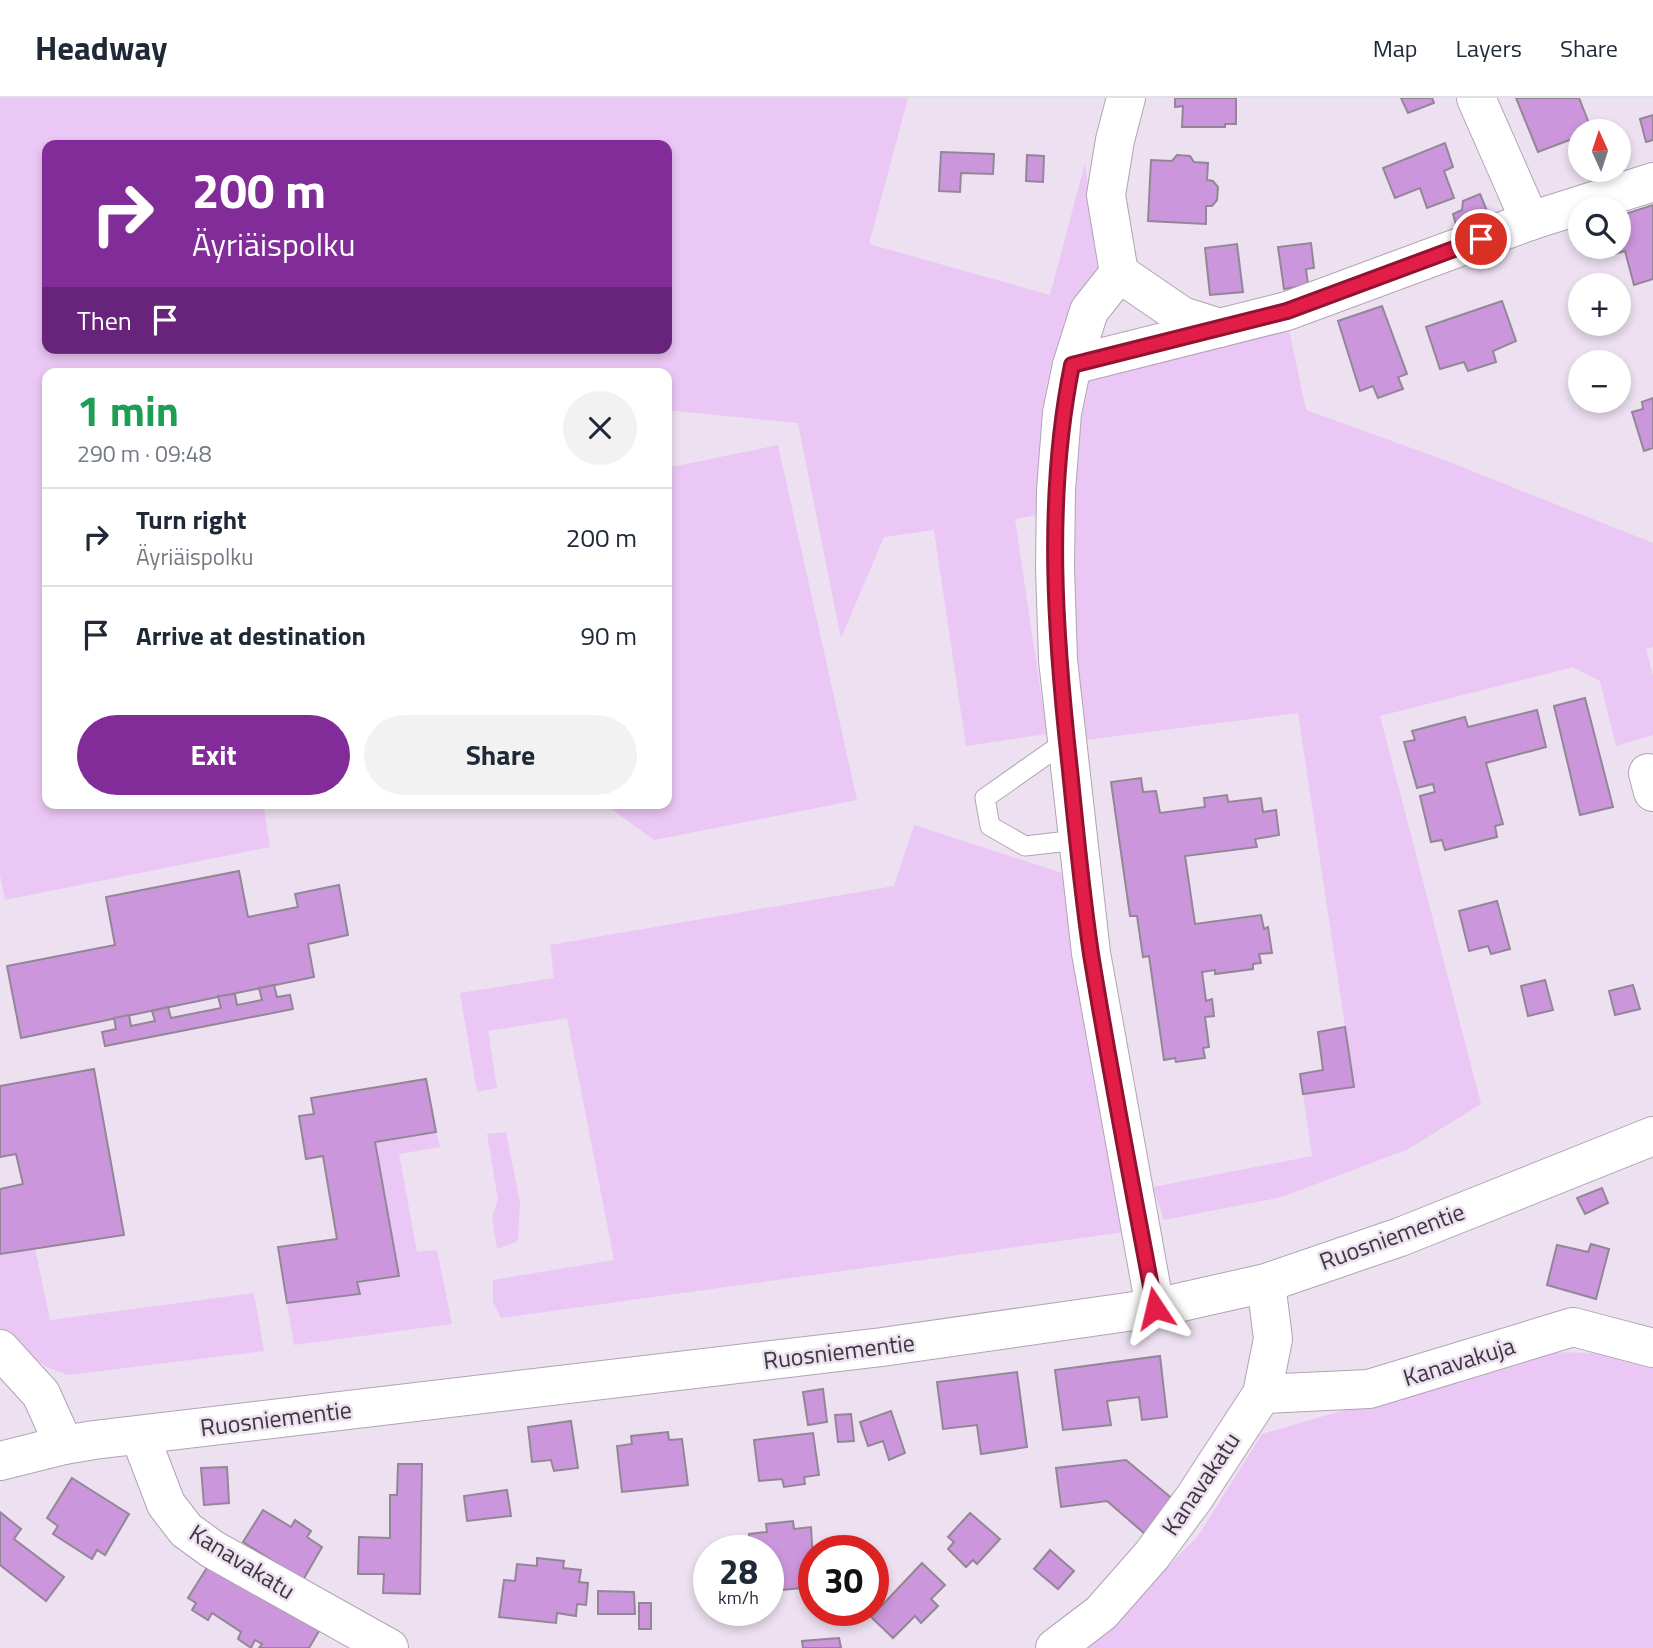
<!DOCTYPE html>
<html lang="en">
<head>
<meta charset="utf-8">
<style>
	:root { --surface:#fff; --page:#f2f2f3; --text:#1f2937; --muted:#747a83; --line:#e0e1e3; --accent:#822c99 }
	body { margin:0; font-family:"Titillium Web",sans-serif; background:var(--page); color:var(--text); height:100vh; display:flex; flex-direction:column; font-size:26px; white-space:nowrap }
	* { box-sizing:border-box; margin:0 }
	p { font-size:23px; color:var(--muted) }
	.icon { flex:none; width:38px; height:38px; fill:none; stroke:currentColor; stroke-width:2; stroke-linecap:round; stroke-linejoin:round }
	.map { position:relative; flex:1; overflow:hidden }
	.sheet { position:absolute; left:42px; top:270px; width:630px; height:441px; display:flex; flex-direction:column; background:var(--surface); border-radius:14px; box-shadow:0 4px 10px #0003 }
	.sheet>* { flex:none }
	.banner { position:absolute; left:42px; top:42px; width:630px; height:214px; border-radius:14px; box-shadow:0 4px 10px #0003; background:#822c99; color:#fff; overflow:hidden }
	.needle { width:46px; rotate:357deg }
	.controls { position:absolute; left:1568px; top:21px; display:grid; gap:14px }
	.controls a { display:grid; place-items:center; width:63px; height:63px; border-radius:50%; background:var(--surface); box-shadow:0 4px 10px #0003; font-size:35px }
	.speed { position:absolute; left:693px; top:1437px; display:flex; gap:14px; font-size:35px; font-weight:700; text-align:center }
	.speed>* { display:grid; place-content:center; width:91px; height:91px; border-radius:50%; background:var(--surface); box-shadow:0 4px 10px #0003; line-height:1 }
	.speed small { font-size:18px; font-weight:400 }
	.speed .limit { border:10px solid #d22; background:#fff; color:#111 }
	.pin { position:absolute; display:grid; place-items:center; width:60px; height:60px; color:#fff; margin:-30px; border:4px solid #fff; border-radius:50%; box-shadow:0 2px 7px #0007 }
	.me { position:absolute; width:77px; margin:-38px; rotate:350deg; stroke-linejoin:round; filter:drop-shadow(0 0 5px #0008) }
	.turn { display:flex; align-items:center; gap:24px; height:147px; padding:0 35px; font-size:32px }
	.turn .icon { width:91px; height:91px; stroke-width:2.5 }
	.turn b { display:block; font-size:49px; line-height:60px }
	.then { display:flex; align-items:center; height:66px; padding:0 35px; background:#0003; gap:14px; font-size:26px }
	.round { display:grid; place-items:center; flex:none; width:74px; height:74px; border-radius:37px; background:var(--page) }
	.summary { display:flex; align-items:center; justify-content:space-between; height:119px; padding:0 35px }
	h1 { font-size:42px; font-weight:700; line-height:52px; color:#1e9e55 }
	.cta { display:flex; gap:14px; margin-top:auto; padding:14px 35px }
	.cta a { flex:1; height:80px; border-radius:42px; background:var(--accent); color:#fff; font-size:28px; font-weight:700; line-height:80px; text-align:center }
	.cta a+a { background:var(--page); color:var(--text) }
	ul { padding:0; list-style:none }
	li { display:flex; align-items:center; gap:21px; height:98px; padding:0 35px; border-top:2px solid var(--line) }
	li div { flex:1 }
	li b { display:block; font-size:26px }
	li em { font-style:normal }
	header { display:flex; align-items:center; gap:42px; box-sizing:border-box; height:98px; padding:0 35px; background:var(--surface); border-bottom:2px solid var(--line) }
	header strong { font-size:33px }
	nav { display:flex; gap:38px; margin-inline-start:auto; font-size:24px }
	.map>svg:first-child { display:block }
	.green { fill:#eac7f4; fill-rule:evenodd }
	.building { fill:#cb96db; stroke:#928796; stroke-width:2 }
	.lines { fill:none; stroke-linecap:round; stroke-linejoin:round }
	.lane-casing { stroke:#b0a4b4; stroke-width:21 }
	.street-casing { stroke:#b0a4b4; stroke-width:40 }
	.secondary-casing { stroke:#b0a4b4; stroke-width:40 }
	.lane { stroke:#fff; stroke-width:19 }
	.street { stroke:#fff; stroke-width:38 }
	.secondary { stroke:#fff; stroke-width:38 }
	.route-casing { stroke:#92132f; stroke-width:18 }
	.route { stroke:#e11d48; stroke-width:12 }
	.labels { text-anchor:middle; stroke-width:5; stroke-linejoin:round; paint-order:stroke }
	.street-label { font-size:24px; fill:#3d383e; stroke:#ede0f1 }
</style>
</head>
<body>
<header>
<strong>Headway</strong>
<nav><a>Map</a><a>Layers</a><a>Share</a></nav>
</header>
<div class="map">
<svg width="1653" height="1550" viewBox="0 0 1653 1550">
	<rect width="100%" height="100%" fill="#ede0f1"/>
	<g class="green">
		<path d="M0,0H908L869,146L1050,197L1085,65L1098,173L1037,417L1015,421L1047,636L966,648L934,432L884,439L841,540L798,325L667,312V275H47V705H263L270,749L5,802L0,777ZM47,47H667V250H47Z"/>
		<path d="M1289,232L1306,312L1447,363L1653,445V549L1646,551L1653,578V637L1616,648L1600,583L1573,569L1380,618L1481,1006L1408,1051L1282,1099L1164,1122L1153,1089L1312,1058L1303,996L1354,988L1298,615L1085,642L1067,497L1083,276L1233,242Z"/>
		<path d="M778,347L857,702L654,742L603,705H667V370Z"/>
		<path d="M914,727L1062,775L1125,1134L501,1220L493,1203V1182L614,1162L567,920L488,933L497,990L477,994L460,895L554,880L550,847L894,788Z"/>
		<path d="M436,1034L440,1049L399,1056L417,1154L437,1152L452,1226L294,1247L287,1205L359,1195L357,1184L399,1178L375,1044Z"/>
		<path d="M506,1034L520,1105L518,1143L497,1151L492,1119L498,1101L487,1036Z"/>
		<path d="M35,1150L50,1222L254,1195L264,1253L68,1277L46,1269L0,1230V1156Z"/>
		<path d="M1543,1254L1597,1255L1653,1270V1550H1088L1198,1438L1262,1336Z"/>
	</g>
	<g class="building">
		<path d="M1175,0H1236V26H1225V29H1182L1183,8L1175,9Z"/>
		<path d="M1401,0H1432L1434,5L1408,15Z"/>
		<path d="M1516,0H1579L1592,33H1580V38L1538,54Z"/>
		<path d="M1653,17V42L1646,44L1640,21Z"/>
		<path d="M1445,45L1453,69L1444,73L1454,100L1427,110L1420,90L1395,100L1383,70Z"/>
		<path d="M941,54L994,56L993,76L961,75L960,94L939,93Z"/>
		<path d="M1027,57L1044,58L1043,84L1026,83Z"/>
		<path d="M1177,57L1190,58L1194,64L1208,65L1207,82L1213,83L1218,89L1217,102L1212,108H1206V126L1148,123L1151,62L1172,63Z"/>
		<path d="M1480,96L1490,120L1458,134L1453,116L1462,112L1463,103Z"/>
		<path d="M1653,107V181L1634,187L1625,153L1614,156L1612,149H1619V118Z"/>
		<path d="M1311,145L1314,170L1306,171L1308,187L1284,191L1278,149Z"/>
		<path d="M1237,146L1243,194L1210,197L1205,150Z"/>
		<path d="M1502,203L1516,243L1493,253L1496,264L1468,273L1464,264L1440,271L1426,229Z"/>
		<path d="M1382,208L1407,276L1398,279L1403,291L1378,300L1373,288L1360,293L1338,223Z"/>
		<path d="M1653,300V350L1644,353L1632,314L1643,311L1642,304Z"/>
		<path d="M1585,600L1613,709L1580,717L1554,608Z"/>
		<path d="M1537,612L1546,649L1486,665L1503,726L1495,728L1497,739L1445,752L1442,742L1431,744L1420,698L1435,694L1433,686L1417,690L1404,644L1415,642L1412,633L1465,619L1468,629Z"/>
		<path d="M1141,680L1143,694L1156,693L1160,715L1205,709L1204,700L1227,697L1228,704L1261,700L1263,714L1276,712L1279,737L1255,741L1257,749L1185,758L1195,826L1261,817L1264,831L1268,829L1272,855L1259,856L1261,865L1253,866V871L1215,876V872L1202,874L1206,903L1212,901L1214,918L1205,919L1209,949L1203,950L1205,960L1176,964L1175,960L1164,962L1149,858L1143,859L1137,818H1130L1111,684Z"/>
		<path d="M239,773L248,819L298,809L295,796L339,787L348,837L308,846L314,879L21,940L7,868L115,847L106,799Z"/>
		<path d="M1497,803L1510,851L1491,856L1488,848L1469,853L1459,813Z"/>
		<path d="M1545,882L1553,912L1528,918L1521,888Z"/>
		<path d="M274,887L277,899L290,897L293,911L105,948L102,934L116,931L114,920L129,917L131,928L155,923L152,913L168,909L171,920L221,910L218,898L235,896L237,907L262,902L259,890Z"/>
		<path d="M1633,887L1640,911L1615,917L1609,893Z"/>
		<path d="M1345,929L1354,989L1303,996L1300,976L1323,972L1318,934Z"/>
		<path d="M94,971L124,1137L0,1156V1091L23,1086L16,1056L0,1059V988Z"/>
		<path d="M426,981L436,1034L375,1044L399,1178L357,1184L360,1196L287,1205L278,1149L337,1141L323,1058L306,1061L299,1018L314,1016L311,1000Z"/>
		<path d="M1602,1090L1608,1105L1585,1116L1577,1100Z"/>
		<path d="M1591,1146L1609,1151L1596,1201L1547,1187L1557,1147L1588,1154Z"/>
		<path d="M1160,1258L1167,1319L1142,1322L1139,1299L1107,1303L1111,1327L1063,1332L1055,1272Z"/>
		<path d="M1017,1274L1027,1349L981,1356L977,1327L943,1331L937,1284Z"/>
		<path d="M823,1291L827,1324L808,1327L803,1294Z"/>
		<path d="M891,1313L905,1355L889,1362L883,1343L868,1348L860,1324Z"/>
		<path d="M851,1316L854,1343L838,1344L835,1317Z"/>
		<path d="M571,1323L578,1370L554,1373L551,1362L532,1364L528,1329Z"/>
		<path d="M668,1334L669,1342L682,1341L688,1387L622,1394L617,1348L632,1346L631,1338Z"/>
		<path d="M813,1335L819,1377L804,1379L805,1386L784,1389L782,1381L759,1383L754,1342Z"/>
		<path d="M1126,1362L1174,1402L1145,1436L1107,1403L1061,1409L1056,1370Z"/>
		<path d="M398,1366H422L420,1496L383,1495L384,1476H358L359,1439L390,1440V1397H397Z"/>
		<path d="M227,1369L229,1405L204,1407L201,1370Z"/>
		<path d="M72,1380L129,1416L105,1457L97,1452L92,1461L53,1436L58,1428L47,1420Z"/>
		<path d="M507,1392L511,1418L467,1423L464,1398Z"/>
		<path d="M263,1412L291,1429L295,1422L311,1433L307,1439L322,1449L303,1482L243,1444Z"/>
		<path d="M0,1414L21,1431L14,1441L64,1479L46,1503L0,1467Z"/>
		<path d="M970,1415L1000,1441L977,1466L973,1462L966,1469L948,1451L954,1444L948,1439Z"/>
		<path d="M793,1423L794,1431L811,1429L814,1478L802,1479V1490L771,1493L768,1482V1452H743L742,1447H750L749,1436L767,1434L766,1426Z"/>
		<path d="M1050,1452L1074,1473L1058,1491L1034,1471Z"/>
		<path d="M537,1460L564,1463L563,1470L581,1472L579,1484L588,1485L586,1507L577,1506L576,1518L557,1515L556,1525L499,1519L504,1482L515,1483L517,1466L537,1468Z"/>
		<path d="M210,1465L319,1533L309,1550H259L262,1546L255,1542L251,1550L238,1541L241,1534L212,1515L208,1522L192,1512L196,1505L188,1500Z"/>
		<path d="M922,1465L945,1487L931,1501L938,1508L921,1525L915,1518L893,1540L871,1519Z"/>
		<path d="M598,1493L634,1494L635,1516H598Z"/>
		<rect x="639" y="1505" width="12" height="26"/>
		<path d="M839,1540L841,1550H803L802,1543Z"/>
	</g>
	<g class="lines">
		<g class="lane-casing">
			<path id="lane" d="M1066,643L985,700L990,728L1025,748L1077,742"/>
		</g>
		<g class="street-casing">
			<g id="street">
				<path d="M1126,0L1115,42L1106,97L1119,175L1089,213L1072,267L1062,315L1056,392L1055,470L1058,562L1091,855L1155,1210"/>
				<path d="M1476,0L1530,123"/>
				<path d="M1119,175L1182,218L1220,230"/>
				<path d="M1072,267L1287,213L1530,123L1653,84"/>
				<path d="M1648,675L1653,694"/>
				<path d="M0,1251L41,1296L64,1347"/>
				<path d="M1262,1296L1369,1291L1573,1229L1653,1250"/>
				<path d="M140,1338L166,1406L186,1432L212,1451L389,1550"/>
				<path d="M1055,1550L1101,1515L1152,1457L1194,1400L1262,1296L1273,1241L1266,1185"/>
			</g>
		</g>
		<g class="secondary-casing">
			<path id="secondary" d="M0,1363L64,1347L94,1342L882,1249L1155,1210L1266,1185L1400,1139L1653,1038"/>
		</g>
		<use href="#lane" class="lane"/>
		<use href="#street" class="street"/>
		<use href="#secondary" class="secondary"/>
	</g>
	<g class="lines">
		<g class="route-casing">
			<path id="route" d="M1155,1210C1133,1092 1110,974 1091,856C1082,795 1076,733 1070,672C1055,537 1045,401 1072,267L1287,213L1481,141"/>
		</g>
		<use href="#route" class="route"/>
	</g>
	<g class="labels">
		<g class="street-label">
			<text transform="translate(1392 1139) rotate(-20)" y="8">Ruosniementie</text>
			<text transform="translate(839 1254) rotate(-7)" y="8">Ruosniementie</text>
			<text transform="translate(1459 1264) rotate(-17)" y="8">Kanavakuja</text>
			<text transform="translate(276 1321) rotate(-7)" y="8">Ruosniementie</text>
			<text transform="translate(1201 1386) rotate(-56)" y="8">Kanavakatu</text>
			<text transform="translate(242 1464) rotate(32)" y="8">Kanavakatu</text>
		</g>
	</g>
</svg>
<div class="controls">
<a><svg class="needle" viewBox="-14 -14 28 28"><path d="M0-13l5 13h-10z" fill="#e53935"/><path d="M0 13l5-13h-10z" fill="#747a83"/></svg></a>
<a><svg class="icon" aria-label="search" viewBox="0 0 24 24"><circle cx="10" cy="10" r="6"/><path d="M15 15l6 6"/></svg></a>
<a>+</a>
<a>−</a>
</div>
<div class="speed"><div>28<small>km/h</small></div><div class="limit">30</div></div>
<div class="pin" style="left:1481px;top:141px;background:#d93025"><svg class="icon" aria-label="arrive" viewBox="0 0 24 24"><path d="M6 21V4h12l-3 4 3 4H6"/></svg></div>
<svg class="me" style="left:1155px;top:1210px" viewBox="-20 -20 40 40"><path d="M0-17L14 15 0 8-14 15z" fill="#e11d48" stroke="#fff" stroke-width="4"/></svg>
<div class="banner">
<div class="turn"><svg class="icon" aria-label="right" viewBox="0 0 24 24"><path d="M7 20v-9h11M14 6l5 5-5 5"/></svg><div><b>200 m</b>Äyriäispolku</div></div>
<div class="then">Then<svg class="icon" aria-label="arrive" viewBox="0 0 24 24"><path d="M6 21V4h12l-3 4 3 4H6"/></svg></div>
</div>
<section class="sheet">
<div class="summary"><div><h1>1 min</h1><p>290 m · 09:48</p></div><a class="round"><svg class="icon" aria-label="close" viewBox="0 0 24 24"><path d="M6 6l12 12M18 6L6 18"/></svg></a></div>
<ul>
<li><svg class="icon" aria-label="right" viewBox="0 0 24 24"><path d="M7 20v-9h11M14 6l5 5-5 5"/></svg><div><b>Turn right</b><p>Äyriäispolku</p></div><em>200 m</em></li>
<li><svg class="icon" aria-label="arrive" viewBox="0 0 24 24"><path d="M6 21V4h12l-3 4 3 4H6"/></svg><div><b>Arrive at destination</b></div><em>90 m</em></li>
</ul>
<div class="cta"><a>Exit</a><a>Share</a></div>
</section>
</div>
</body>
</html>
